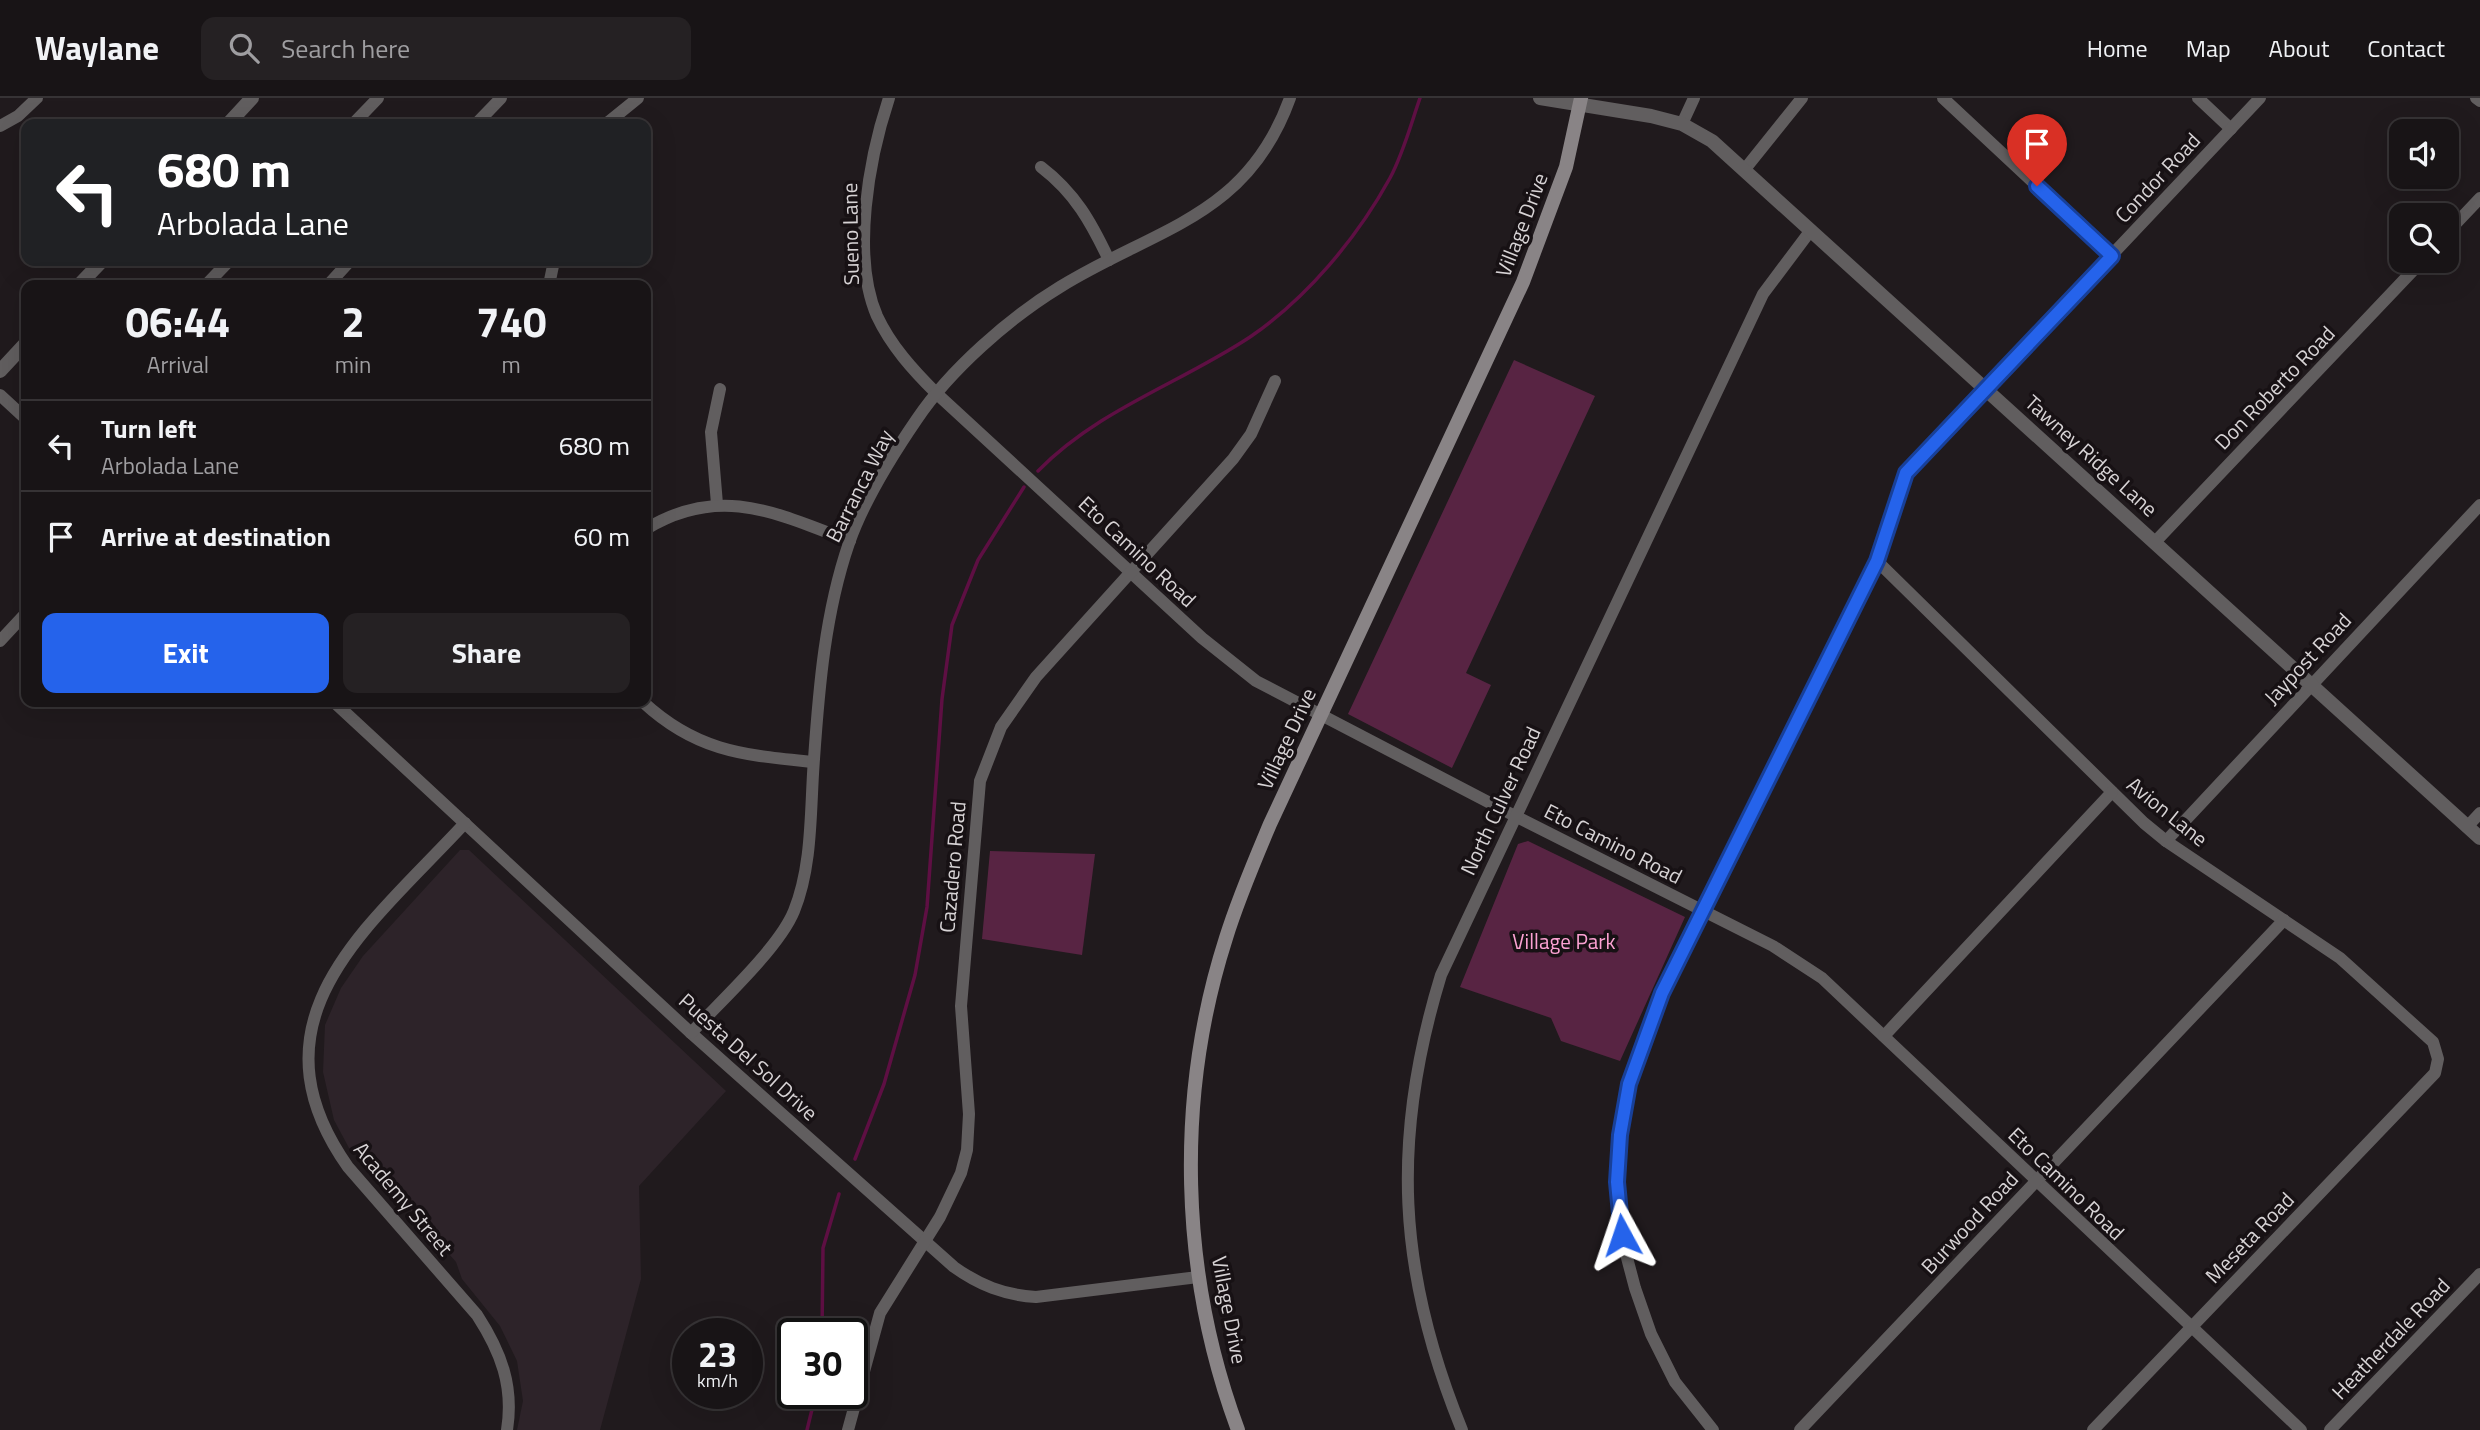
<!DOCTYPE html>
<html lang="en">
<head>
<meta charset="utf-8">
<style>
	:root { --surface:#181416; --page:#252123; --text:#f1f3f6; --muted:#9f9ea1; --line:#363335; --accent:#2563eb }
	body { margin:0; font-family:"Titillium Web",sans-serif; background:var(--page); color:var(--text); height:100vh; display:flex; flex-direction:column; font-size:26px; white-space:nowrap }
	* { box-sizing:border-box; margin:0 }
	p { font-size:23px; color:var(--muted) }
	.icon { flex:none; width:38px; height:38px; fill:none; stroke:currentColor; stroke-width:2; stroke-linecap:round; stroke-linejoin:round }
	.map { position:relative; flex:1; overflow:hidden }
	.details { position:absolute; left:21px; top:182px; width:630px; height:427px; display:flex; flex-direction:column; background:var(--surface); border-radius:14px; box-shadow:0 7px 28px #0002,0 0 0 2px var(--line) }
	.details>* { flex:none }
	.banner { position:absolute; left:21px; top:21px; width:630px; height:147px; border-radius:14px; box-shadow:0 7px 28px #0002,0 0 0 2px var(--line); background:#202124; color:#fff; overflow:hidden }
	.controls { position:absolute; left:2389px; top:21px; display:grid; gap:14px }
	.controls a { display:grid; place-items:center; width:70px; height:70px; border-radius:14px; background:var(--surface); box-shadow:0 7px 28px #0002,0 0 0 2px var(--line); font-size:35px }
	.speed { position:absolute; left:672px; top:1220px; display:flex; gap:14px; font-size:35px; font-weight:700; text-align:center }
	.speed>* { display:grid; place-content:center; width:91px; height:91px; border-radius:50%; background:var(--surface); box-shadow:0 7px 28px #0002,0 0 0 2px var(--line); line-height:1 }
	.speed small { font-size:18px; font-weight:400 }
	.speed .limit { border:4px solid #111; border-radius:10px; background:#fff; color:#111 }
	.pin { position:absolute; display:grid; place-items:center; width:60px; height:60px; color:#fff; margin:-72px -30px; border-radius:50% 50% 50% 0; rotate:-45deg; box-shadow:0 0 7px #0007 }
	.pin .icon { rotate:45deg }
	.me { position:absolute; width:77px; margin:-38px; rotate:355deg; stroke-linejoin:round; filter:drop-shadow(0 0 5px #0008) }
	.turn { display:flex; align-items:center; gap:24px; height:147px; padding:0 21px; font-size:32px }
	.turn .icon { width:91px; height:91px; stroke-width:2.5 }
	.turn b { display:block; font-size:49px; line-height:60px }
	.eta { display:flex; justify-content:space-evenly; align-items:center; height:119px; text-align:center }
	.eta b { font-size:42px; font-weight:700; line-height:49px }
	.action { display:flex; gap:14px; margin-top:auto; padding:14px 21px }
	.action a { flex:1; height:80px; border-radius:14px; background:var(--accent); color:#fff; font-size:28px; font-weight:700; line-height:80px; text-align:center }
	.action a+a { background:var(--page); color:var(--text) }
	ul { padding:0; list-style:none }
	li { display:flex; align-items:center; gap:21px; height:91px; padding:0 21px; border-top:2px solid var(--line) }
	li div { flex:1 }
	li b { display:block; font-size:26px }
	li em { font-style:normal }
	header { display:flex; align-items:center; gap:42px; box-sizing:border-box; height:98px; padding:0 35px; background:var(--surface); border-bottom:2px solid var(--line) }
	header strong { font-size:33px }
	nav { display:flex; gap:38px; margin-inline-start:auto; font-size:24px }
	.search { width:490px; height:63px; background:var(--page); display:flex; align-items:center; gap:18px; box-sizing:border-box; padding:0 24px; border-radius:14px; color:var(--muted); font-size:26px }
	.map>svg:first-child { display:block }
	.built { fill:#2d2329 }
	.green { fill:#582443 }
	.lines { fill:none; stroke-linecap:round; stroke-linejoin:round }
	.stream { stroke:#5e0f43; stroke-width:3.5 }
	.minor { stroke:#615e5f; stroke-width:12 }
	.tertiary { stroke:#615e5f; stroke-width:14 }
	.secondary { stroke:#898486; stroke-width:14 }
	.route-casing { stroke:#184099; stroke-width:18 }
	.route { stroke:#2563eb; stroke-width:12 }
	.labels { text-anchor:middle; stroke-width:7; stroke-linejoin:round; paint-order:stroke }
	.street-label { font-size:21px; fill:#d7d3d5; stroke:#171114 }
	.park-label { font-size:21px; fill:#fca2d3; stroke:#171114 }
</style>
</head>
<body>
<header>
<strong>Waylane</strong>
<div class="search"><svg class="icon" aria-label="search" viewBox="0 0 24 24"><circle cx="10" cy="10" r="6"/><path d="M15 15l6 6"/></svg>Search here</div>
<nav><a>Home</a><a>Map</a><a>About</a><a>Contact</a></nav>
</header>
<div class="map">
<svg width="2480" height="1332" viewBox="0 0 2480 1332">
	<rect width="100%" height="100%" fill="#201a1d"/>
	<path class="built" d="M460,752H469L726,993L639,1088L641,1181L600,1332H517L523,1303L517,1263L500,1228L462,1181L456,1164L361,1055L349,1050L334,1022L323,974L325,927L341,890L363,858Z"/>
	<g class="green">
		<path d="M1514,262L1595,298L1466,575L1491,587L1452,670L1348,616Z"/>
		<path d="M1528,743L1685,819L1620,963L1561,943L1551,920L1460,889L1518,746Z"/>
		<path d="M990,753L1095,756L1082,857L982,841Z"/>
	</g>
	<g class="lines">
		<g class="stream">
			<path d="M1038,373C1099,311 1179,286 1250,239C1307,200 1357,140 1390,80C1403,56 1411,26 1420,0"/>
			<path d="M855,1061L884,986L915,877L927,809L942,601L952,527L978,462L1024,389"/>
			<path d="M822,1236L823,1150L839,1096"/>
			<path d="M807,1332L816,1295"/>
		</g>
		<g class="minor">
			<path d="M889,0C869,60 851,158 877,218C891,248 913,272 936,295L1202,540L1256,583L1515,718L1773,848L1822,880L2301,1332"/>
			<path d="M1943,0L2112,158"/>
			<path d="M2198,0L2231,31"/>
			<path d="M2476,0L2480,3"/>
			<path d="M353,26L378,0"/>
			<path d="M476,26L501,0"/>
			<path d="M606,26L638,0"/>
			<path d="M1682,26L1694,0"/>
			<path d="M0,28L18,18L37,0"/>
			<path d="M1041,69C1075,95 1091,124 1109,162"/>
			<path d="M1745,71L1802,0"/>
			<path d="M2446,136L2480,100"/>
			<path d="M206,187L229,163"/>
			<path d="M328,187L350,163"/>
			<path d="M549,187L554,163"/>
			<path d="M0,297L26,321"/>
			<path d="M717,406L711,334L720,291"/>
			<path d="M646,431C720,386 776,415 850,443"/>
			<path d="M2155,444L2422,163"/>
			<path d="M1877,463L2144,725L2166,743L2340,860L2433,944L2438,961L2435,975L2093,1332"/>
			<path d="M0,543L26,515"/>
			<path d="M334,604L691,935L954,1169C979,1187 1004,1197 1036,1199L1198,1179"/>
			<path d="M643,604C697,654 744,657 813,664"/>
			<path d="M465,725C370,828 243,920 348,1069L477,1217C501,1254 514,1288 507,1332"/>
			<path d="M2467,729L2480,715"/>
			<path d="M2166,743L2480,407"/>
			<path d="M691,935C719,905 779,850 794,813C813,766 810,711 814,661C819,589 825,515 849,445C864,402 891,359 917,321C950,272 1009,220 1060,189C1155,130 1247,120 1290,0"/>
			<path d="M1884,938L2112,694"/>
			<path d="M848,1332L880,1215L940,1119L961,1075L967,1052L969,1016L961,908L980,683L1001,629L1036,579L1233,361L1251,336L1275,283"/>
			<path d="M1462,1332C1397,1173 1391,1040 1441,877L1763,196L1811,132"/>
			<path d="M1713,1332L1675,1284L1651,1236L1635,1190L1621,1137L1617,1084L1620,1036L1630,986L1662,895L1877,463L1906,375L2260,0"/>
			<path d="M1800,1332L2284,822"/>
			<path d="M2330,1332L2480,1176"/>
		</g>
		<g class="tertiary">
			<path d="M1540,0L1651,18L1682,26L1712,43L2480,740"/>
			<path d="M228,26L252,0"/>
			<path d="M79,187L102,163"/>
			<path d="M0,273L26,245"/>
		</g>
		<path class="secondary" d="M1238,1332C1180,1176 1175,999 1226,840C1238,801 1254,764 1270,726L1523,184L1566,69L1581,0"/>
	</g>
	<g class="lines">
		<g class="route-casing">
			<path id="route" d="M1622,1137L1617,1084L1620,1037L1629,986L1662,895L1877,463L1906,375L2112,158L2037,88"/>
		</g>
		<use href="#route" class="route"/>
	</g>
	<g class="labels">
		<g class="street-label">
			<text transform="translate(2158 80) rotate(-47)" y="7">Condor Road</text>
			<text transform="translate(1522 127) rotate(-69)" y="7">Village Drive</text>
			<text transform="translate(851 136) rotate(-91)" y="7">Sueno Lane</text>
			<text transform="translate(2275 290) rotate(-46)" y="7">Don Roberto Road</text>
			<text transform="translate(2091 358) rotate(42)" y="7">Tawney Ridge Lane</text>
			<text transform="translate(860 388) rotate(-63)" y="7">Barranca Way</text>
			<text transform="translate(1137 454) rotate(43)" y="7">Eto Camino Road</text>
			<text transform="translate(2308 561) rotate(-47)" y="7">Jaypost Road</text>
			<text transform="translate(1287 641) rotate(-65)" y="7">Village Drive</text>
			<text transform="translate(1501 703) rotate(-65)" y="7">North Culver Road</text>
			<text transform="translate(2167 714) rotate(39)" y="7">Avion Lane</text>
			<text transform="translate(1613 746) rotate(27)" y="7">Eto Camino Road</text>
			<text transform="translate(953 769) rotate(-85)" y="7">Cazadero Road</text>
			<text transform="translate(748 959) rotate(42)" y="7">Puesta Del Sol Drive</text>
			<text transform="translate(2066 1086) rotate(44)" y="7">Eto Camino Road</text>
			<text transform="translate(403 1101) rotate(50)" y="7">Academy Street</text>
			<text transform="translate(1970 1125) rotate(-47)" y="7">Burwood Road</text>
			<text transform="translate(2250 1140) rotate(-46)" y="7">Meseta Road</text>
			<text transform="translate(1229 1212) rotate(79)" y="7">Village Drive</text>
			<text transform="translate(2391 1241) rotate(-46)" y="7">Heatherdale Road</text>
		</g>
		<g class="park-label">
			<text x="1564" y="851">Village Park</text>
		</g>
	</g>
</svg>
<div class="controls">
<a><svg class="icon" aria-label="sound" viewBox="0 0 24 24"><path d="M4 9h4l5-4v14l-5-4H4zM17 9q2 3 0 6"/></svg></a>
<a><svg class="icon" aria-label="search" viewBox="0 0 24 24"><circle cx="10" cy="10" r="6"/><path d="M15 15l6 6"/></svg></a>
</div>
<div class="speed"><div>23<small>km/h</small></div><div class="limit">30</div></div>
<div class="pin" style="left:2037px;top:88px;background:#d93025"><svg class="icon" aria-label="arrive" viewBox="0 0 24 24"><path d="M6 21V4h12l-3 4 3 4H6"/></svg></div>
<svg class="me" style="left:1622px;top:1137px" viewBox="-20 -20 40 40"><path d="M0-17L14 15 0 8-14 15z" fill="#2563eb" stroke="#fff" stroke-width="4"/></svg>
<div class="banner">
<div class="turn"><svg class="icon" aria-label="left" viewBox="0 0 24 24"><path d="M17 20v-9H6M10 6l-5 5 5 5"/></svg><div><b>680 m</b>Arbolada Lane</div></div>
</div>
<section class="details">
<div class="eta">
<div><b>06:44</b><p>Arrival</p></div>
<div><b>2</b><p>min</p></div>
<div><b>740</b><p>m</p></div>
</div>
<ul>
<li><svg class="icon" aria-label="left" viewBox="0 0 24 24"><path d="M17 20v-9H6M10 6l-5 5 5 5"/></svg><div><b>Turn left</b><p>Arbolada Lane</p></div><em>680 m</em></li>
<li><svg class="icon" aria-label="arrive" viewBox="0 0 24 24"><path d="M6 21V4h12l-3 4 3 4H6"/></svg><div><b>Arrive at destination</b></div><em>60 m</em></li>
</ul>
<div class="action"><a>Exit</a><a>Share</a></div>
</section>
</div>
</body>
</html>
